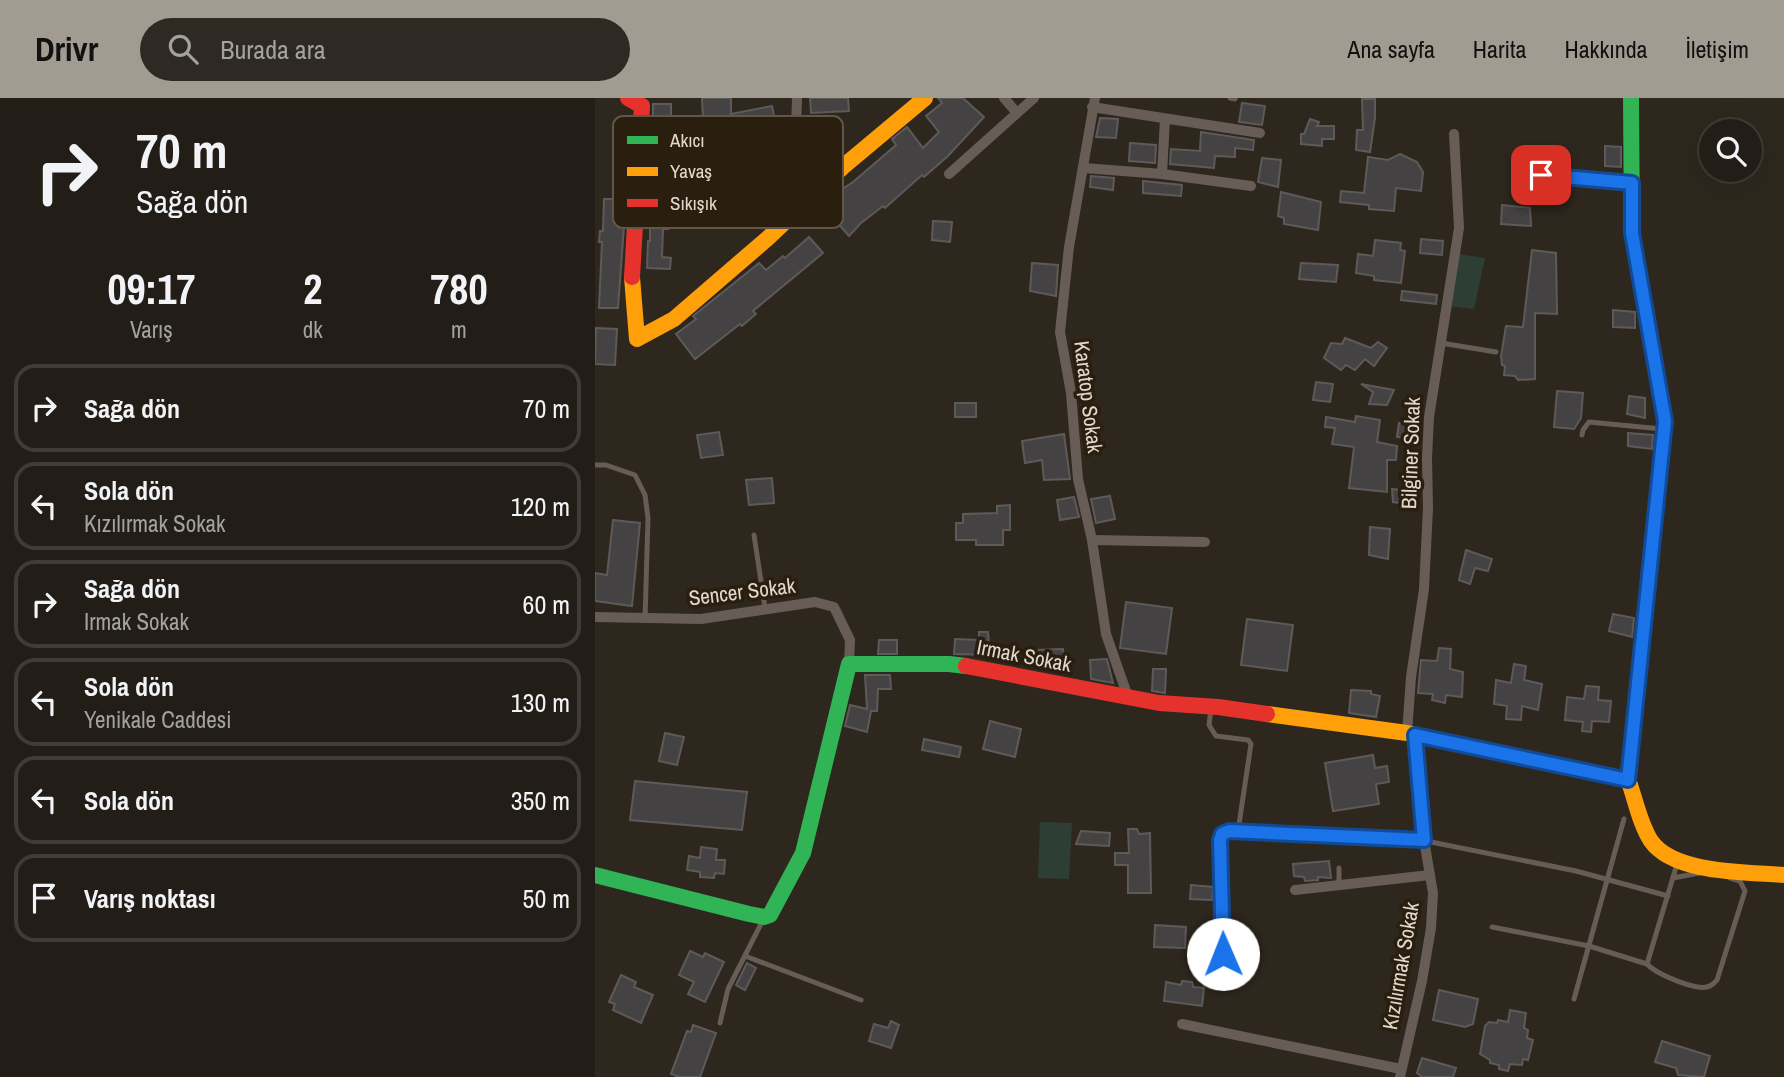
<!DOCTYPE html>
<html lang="tr">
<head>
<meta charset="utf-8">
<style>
	:root { --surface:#221d16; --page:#2e2a23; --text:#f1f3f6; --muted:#a2a2a1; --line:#3f3b35; --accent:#a29b91 }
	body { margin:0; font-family:"Archivo Narrow",sans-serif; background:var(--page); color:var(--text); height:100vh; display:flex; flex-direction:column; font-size:26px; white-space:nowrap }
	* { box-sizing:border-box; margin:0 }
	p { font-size:23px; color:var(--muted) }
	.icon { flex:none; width:38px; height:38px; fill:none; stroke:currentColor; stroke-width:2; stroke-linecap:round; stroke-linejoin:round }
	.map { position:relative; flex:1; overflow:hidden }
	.sheet { display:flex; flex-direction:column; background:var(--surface); width:595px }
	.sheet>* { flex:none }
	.top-card { background:#221d16; color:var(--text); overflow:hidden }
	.fabs { position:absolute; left:1104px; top:21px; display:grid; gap:14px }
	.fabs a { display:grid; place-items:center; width:63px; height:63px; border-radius:50%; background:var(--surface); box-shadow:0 7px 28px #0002,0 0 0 2px var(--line); font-size:35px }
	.pin { position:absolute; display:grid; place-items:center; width:60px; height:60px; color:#fff; margin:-30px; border-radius:14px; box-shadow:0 4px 10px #0006 }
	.me { position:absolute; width:77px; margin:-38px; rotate:359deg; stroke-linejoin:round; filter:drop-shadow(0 0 5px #0008) }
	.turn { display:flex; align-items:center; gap:24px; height:147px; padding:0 21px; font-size:32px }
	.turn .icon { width:91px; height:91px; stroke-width:2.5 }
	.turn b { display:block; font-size:49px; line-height:60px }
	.eta { display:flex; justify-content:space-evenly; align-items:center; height:119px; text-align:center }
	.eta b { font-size:42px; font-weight:800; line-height:49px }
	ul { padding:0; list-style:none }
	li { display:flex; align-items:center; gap:21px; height:88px; margin:0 14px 10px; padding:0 7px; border:4px solid var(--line); border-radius:21px }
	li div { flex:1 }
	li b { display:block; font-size:26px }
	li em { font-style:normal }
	header { display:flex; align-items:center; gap:42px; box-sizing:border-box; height:98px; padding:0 35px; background:var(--accent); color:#111 }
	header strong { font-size:33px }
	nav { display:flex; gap:38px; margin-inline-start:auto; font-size:24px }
	.search { width:490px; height:63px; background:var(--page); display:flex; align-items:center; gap:18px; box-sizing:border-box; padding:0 24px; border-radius:38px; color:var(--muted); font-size:26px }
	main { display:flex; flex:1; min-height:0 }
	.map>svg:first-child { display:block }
	.green { fill:#2d3f34 }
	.building { fill:#454243; stroke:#5e5a5a; stroke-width:2 }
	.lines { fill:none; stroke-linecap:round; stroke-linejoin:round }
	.lane { stroke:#685d56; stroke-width:5 }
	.street { stroke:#685d56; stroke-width:10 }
	.fast { stroke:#30b455; stroke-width:16 }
	.slow { stroke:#ff9f0a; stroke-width:16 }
	.jam { stroke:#e5322d; stroke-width:16 }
	.route-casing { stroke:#114b97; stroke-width:18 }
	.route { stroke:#1a73e8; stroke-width:12 }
	.labels { text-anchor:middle; stroke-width:7; stroke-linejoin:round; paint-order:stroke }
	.street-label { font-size:21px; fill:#e1d9cf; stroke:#2a1e0e }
	.key { fill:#2a1e0e; stroke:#615648; stroke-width:2 }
	.key-label { font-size:19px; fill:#e1d9cf }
</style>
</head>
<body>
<header>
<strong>Drivr</strong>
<div class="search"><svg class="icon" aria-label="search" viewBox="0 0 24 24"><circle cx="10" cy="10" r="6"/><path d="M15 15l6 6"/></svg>Burada ara</div>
<nav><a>Ana sayfa</a><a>Harita</a><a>Hakkında</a><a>İletişim</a></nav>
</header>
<main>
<section class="sheet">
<div class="top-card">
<div class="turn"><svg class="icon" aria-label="right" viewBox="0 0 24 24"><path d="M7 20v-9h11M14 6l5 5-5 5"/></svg><div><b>70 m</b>Sağa dön</div></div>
</div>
<div class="eta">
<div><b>09:17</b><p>Varış</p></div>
<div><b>2</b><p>dk</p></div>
<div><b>780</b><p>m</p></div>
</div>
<ul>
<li><svg class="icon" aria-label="right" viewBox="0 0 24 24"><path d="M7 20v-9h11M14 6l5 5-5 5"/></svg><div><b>Sağa dön</b></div><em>70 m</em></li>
<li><svg class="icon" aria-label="left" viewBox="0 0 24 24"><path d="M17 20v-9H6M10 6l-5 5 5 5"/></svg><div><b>Sola dön</b><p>Kızılırmak Sokak</p></div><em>120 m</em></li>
<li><svg class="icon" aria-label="right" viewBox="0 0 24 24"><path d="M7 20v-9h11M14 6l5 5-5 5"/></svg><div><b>Sağa dön</b><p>Irmak Sokak</p></div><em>60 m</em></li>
<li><svg class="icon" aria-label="left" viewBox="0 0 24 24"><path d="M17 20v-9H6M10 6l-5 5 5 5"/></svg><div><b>Sola dön</b><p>Yenikale Caddesi</p></div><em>130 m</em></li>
<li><svg class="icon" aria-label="left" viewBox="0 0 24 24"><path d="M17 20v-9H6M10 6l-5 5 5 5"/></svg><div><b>Sola dön</b></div><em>350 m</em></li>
<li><svg class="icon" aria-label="arrive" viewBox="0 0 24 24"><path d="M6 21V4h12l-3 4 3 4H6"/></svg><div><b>Varış noktası</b></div><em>50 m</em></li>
</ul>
</section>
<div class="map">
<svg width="1189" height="979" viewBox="0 0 1189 979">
	<rect width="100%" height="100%" fill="#2e271e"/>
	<g class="green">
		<path d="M863,156L890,160L879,211L853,208Z"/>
		<path d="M445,724L477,725L474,781L443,780Z"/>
	</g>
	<g class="building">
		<path d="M107,0H136V16L177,8L180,23L187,22L189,37L147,44V41L109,42Z"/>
		<path d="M215,0H253L254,13L216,15Z"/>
		<path d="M343,0H368L389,19L353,58L329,79L327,77L290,110L288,108L266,125L254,138L226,106L239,95L240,96L258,84L301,47L297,41L312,29L328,50L344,34L331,18L347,5Z"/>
		<path d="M767,1H780V20L775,54L761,52L762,32H768Z"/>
		<path d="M647,5L670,8L667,27L644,24Z"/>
		<rect x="58" y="6" width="18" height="22"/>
		<path d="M505,20L523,21L521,40L501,39Z"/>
		<path d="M715,21L724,24L722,28H739V41H727V48L706,46V36H709Z"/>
		<path d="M606,34L659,42L658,52L640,50V59L620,58L619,70L575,66L576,51L605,53Z"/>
		<path d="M535,45L561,47L560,65L534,63Z"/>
		<path d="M1010,48L1026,49V69L1010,68Z"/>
		<path d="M805,56L822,64L828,74L826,93L801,90L799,113L774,111V107L745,104L746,93L769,95L773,59L793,62Z"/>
		<path d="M667,60L686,62L683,89L663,84Z"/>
		<path d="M496,78L519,80L518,92L495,89Z"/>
		<path d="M548,83L587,87L586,98L548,95Z"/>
		<path d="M686,94L726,104L723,132L689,126V120L683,118Z"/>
		<path d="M9,101H31L23,210H4L7,144H4L5,133H8Z"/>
		<path d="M55,102H72L73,131H68L67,159L76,160L75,171L52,170L53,143H55Z"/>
		<path d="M907,107L935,110L936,128L906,126Z"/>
		<path d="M338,123L357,124L355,144L337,142Z"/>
		<path d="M214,139L228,155L158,213L161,216L147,228L145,226L100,261L81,236L101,221L98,218L108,210L164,165L171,172L188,158L190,160Z"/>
		<path d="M826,141L848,143L847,157L825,155Z"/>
		<path d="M780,142L806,145L805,152L810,153L806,185L779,182V178L761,175L763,156L778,158Z"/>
		<path d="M937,152L961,155L962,216L940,215V281L923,282L920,278L909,277L910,268L907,267L906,258L911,228L928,229Z"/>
		<path d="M437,165L463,167L461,198L435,193Z"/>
		<path d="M706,165L743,167L741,184L704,181Z"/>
		<path d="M807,193L842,197L841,206L806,202Z"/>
		<path d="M1018,212L1040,214V230L1018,229Z"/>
		<path d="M1,230L22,231L20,267L0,266Z"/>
		<path d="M750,240L776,250L783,244L792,250L779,268L770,261L760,272L751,267L746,272L729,260L736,245L747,246Z"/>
		<path d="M721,284L738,286L735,304L718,302Z"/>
		<path d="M766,286L799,292L792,307L774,306L778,294Z"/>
		<path d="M962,293L988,295L986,320L979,331L959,329Z"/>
		<path d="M1034,298L1050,300V320L1032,316Z"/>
		<rect x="360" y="305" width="21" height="14"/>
		<path d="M761,318L785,322L782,344L802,348L801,362H792V394L754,390L759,349L737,346L740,330L730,329L731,319L760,324Z"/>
		<path d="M804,325L824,328V342L802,339Z"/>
		<path d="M124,334L128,357L106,360L102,337Z"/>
		<path d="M1033,335L1058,337L1057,351L1033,348Z"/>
		<path d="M469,336L475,381L449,382L447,362L430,365L427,343Z"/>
		<path d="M177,380L179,405L154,407L151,382Z"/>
		<path d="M797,391L823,394L822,407L798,404Z"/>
		<path d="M515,398L520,421L501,425L496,401Z"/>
		<path d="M479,399L484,419L465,422L462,402Z"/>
		<path d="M415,407V432H408V447H381V442H361V425H368V416L402,415V408Z"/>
		<path d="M18,422L45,425L37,508L0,503V475L12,477Z"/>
		<path d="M775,429L795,431L793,461L774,457Z"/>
		<path d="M871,452L897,461L893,473L880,470L875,486L864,482Z"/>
		<path d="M531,504L577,510L571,556L525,550Z"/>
		<path d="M1018,516L1039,520L1037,539L1014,533Z"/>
		<path d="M652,521L698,527L692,573L646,567Z"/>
		<path d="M384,534H393L395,557L359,556L360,541L384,542Z"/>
		<path d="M284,542H302V556H283Z"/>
		<path d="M844,550L856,551L855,571L868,574L867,599L851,597L850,605L837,602L838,596L823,595L826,562L842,563Z"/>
		<path d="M468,551L469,565L439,567L440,552Z"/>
		<path d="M512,561L518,585L496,581L495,562Z"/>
		<path d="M919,566L931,568L929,582L947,586L943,612L927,608L926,622L911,621L912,608L899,606L901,582L916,585Z"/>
		<path d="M558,571H571L570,595L557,593Z"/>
		<path d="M270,577H295L296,591H283L282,613H276L272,634L250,628L255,607L272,611Z"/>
		<path d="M991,588L1004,589L1003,602L1016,603L1014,624L997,623L996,634L987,633L988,624L970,622L972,599L989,601Z"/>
		<path d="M756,592L776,593V596L785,598L781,619L754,615Z"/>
		<path d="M395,623L426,631L420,659L388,651Z"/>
		<path d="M70,635L89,639L82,667L64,663Z"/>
		<path d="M329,641L366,649L364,659L327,652Z"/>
		<path d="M778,657L780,670L792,668L794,684L781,686L784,706L738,713L730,665Z"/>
		<path d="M40,683L152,694L147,732L35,722Z"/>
		<path d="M533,731H542L544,736L555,735L556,795H533V767H520V755H534Z"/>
		<path d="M486,733L515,735L514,748L481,746Z"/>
		<path d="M106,749L122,751L121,762H130L129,776L120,775L119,780L105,779V774L92,772L94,758L105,760Z"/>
		<path d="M734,763L736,780L723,779V782L710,783L709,779L699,778L698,766Z"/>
		<path d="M596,787L618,789L617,802L595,801Z"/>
		<path d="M560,827L591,829L590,850L559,849Z"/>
		<path d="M95,853L108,859L110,855L129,864L110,904L93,896L99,884L84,877Z"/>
		<path d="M152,865L161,870L150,892L141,887Z"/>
		<path d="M26,877L41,884L39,889L58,897L46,925L18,912L20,906L14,904Z"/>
		<path d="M587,883L597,884L598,889L609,890L607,908L569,903L571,884L586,887Z"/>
		<path d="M844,892L883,901L878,926L870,929L838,922Z"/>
		<path d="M915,912L931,915L929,930L933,932L932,940L938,942L933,962L928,961L927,967L915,966L913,973L904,971V967L895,965V962L885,956L890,928L894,924L902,925L903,922L913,924Z"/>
		<path d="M296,923L304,927L296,950L274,943L279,926L293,930Z"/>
		<path d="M98,927L121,935L105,979H85L76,976L92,933L96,934Z"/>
		<path d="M1067,943L1115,958L1109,979L1083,977L1081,970L1060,964Z"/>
		<path d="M827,960L861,970L858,979H827L822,975Z"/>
	</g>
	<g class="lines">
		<g class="lane">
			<path d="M635,0L640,1"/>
			<path d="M946,77L1033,85"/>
			<path d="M846,245L901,254"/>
			<path d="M987,337L988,332L994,324L1067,331"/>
			<path d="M0,367H11L40,377L50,397L53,420L50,521"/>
			<path d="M159,437L170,510"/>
			<path d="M616,611L614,627L621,638L653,642L656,646L643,733"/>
			<path d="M831,743L981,773L1073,798"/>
			<path d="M1082,766L1052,866C1061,876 1099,892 1112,889C1117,888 1118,886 1122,882L1150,793L1145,783L1135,780"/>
			<path d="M744,770V787"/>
			<path d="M1078,780L1104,775"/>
			<path d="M897,829L994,848L1052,866"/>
			<path d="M150,858L266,902"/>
			<path d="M979,901L1029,721"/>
			<path d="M125,925L133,891L168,822"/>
		</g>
		<g class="street">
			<path d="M409,0L422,15"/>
			<path d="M500,0L474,149L465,234L476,295L483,381L497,442L511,536L533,599"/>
			<path d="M497,9L665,35"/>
			<path d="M201,32L202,0"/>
			<path d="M489,70L567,76L656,88"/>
			<path d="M354,76L439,0"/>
			<path d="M567,76L570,21"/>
			<path d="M497,442L610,444"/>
			<path d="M0,519L106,521L220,504L239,509L255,542L254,566"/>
			<path d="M812,635L816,579L829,491L833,410L832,360L834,319L864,130L859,36"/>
			<path d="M700,792L835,777"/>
			<path d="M628,856L625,742L627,736L634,732L829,742"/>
			<path d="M587,926L806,971"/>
			<path d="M805,979L827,883L836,830L838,795L829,742L820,637"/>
		</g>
		<g class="fast">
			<path d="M1035,687L1033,682L1070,323L1037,135L1036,0"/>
			<path d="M0,777L154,816L169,819L175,817L208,755L254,566H354L371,568"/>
		</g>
		<g class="slow">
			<path d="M37,179L42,241L79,221L173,140L250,67L330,0"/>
			<path d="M672,616L812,635L1033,682"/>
			<path d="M1035,687C1041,705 1046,728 1056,743C1079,776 1152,774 1189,777"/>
		</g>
		<g class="jam">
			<path d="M33,0L47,8L37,179"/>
			<path d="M371,568L564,605L623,609L672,616"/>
		</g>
	</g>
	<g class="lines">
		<g class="route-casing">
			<path id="route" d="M628,856L625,742L627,736L634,733L829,742L820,637L1033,682L1070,323L1037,135V85L946,77"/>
		</g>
		<use href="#route" class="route"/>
	</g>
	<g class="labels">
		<g class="street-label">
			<text transform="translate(493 299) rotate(83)" y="7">Karatop Sokak</text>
			<text transform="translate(816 355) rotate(-88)" y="7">Bilginer Sokak</text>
			<text transform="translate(147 494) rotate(-7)" y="7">Sencer Sokak</text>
			<text transform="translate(429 558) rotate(11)" y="7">Irmak Sokak</text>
			<text transform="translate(806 868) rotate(-80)" y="7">Kızılırmak Sokak</text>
		</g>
	</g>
	<rect x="18" y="18" width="230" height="112" rx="10" class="key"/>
	<rect x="32" y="38" width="31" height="8" fill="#30b455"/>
	<rect x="32" y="69" width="31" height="9" fill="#ff9f0a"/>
	<rect x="32" y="101" width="31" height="8" fill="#e5322d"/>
	<g class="key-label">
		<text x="75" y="49">Akıcı</text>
		<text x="75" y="80">Yavaş</text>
		<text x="75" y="112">Sıkışık</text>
	</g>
</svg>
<div class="fabs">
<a><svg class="icon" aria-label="search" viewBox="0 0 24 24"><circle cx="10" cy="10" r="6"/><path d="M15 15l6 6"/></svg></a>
</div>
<div class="pin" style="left:946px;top:77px;background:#d93025"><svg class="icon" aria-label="arrive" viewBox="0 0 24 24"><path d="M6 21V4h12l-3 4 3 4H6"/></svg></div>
<svg class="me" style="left:628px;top:856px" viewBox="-20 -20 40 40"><circle r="19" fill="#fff"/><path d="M0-13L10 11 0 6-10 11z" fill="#1a73e8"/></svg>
</div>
</main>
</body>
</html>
